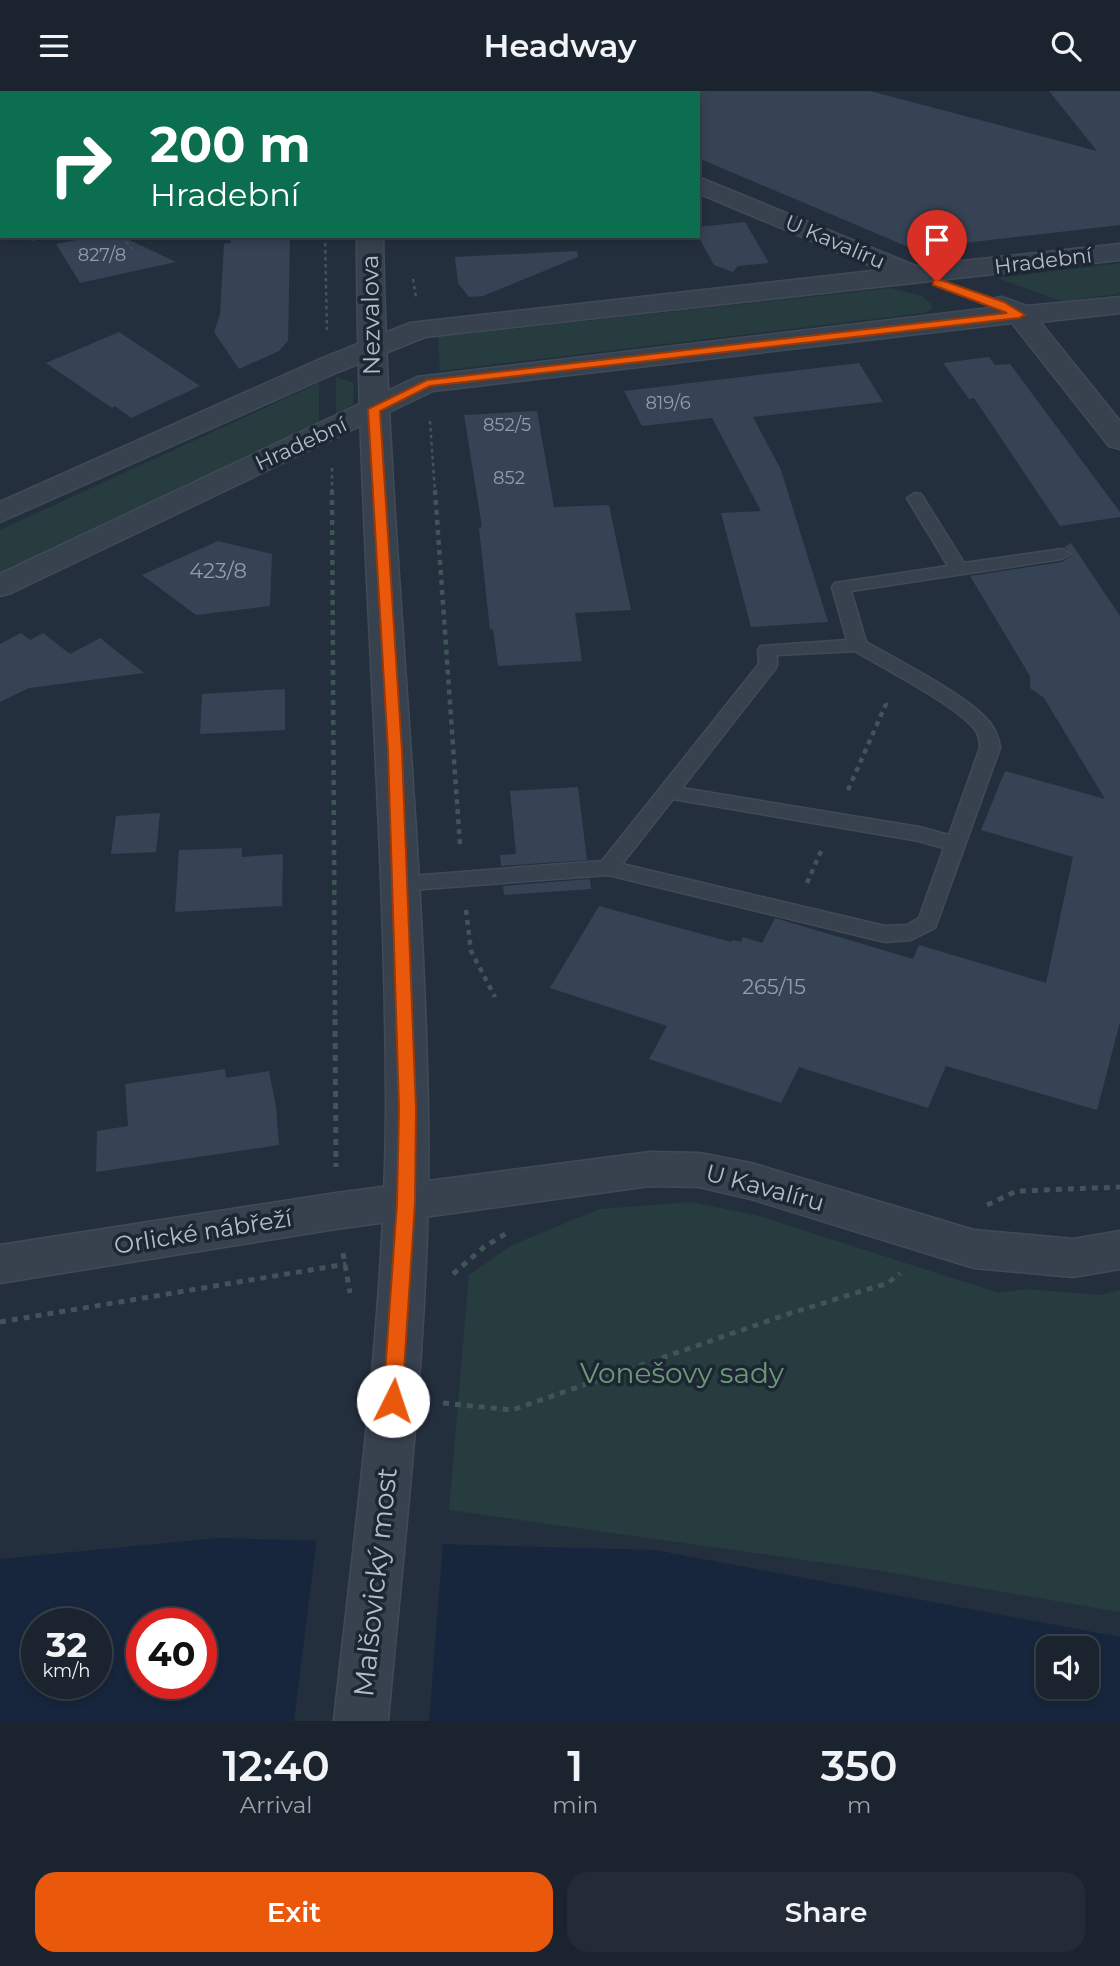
<!DOCTYPE html>
<html lang="en">
<head>
<meta charset="utf-8">
<style>
	:root { --surface:#1b232e; --page:#242b36; --text:#f1f3f6; --muted:#a0a4aa; --line:#39404a; --accent:#ea580c }
	body { margin:0; font-family:Montserrat,sans-serif; background:var(--page); color:var(--text); height:100vh; display:flex; flex-direction:column; font-size:26px; white-space:nowrap }
	* { box-sizing:border-box; margin:0 }
	p { font-size:23px; color:var(--muted) }
	.icon { flex:none; width:38px; height:38px; fill:none; stroke:currentColor; stroke-width:2; stroke-linecap:round; stroke-linejoin:round }
	.map { position:relative; height:1630px; overflow:hidden }
	.sheet { display:flex; flex-direction:column; background:var(--surface); flex:1 }
	.sheet>* { flex:none }
	.hud { position:absolute; left:0px; top:0px; width:700px; height:147px; box-shadow:0 4px 10px #0003,0 0 0 2px var(--line); background:#0b6e4f; color:#fff; overflow:hidden }
	.controls { position:absolute; left:1036px; top:1545px; display:grid; gap:14px }
	.controls a { display:grid; place-items:center; width:63px; height:63px; border-radius:14px; background:var(--surface); box-shadow:0 4px 10px #0003,0 0 0 2px var(--line); font-size:35px }
	.speed { position:absolute; left:21px; top:1517px; display:flex; gap:14px; font-size:35px; font-weight:700; text-align:center }
	.speed>* { display:grid; place-content:center; width:91px; height:91px; border-radius:50%; background:var(--surface); box-shadow:0 4px 10px #0003,0 0 0 2px var(--line); line-height:1 }
	.speed small { font-size:18px; font-weight:400 }
	.speed .limit { border:10px solid #d22; background:#fff; color:#111 }
	.pin { position:absolute; display:grid; place-items:center; width:60px; height:60px; color:#fff; margin:-72px -30px; border-radius:50% 50% 50% 0; rotate:-45deg; box-shadow:0 0 7px #0007 }
	.pin .icon { rotate:45deg }
	.me { position:absolute; width:77px; margin:-38px; rotate:4deg; stroke-linejoin:round; filter:drop-shadow(0 0 5px #0008) }
	.turn { display:flex; align-items:center; gap:24px; height:147px; padding:0 35px; font-size:32px }
	.turn .icon { width:91px; height:91px; stroke-width:2.5 }
	.turn b { display:block; font-size:49px; line-height:60px }
	.eta { display:flex; justify-content:space-evenly; align-items:center; height:119px; text-align:center }
	.eta b { font-size:42px; font-weight:600; line-height:49px }
	.button { display:flex; gap:14px; margin-top:auto; padding:14px 35px }
	.button a { flex:1; height:80px; border-radius:21px; background:var(--accent); color:#fff; font-size:28px; font-weight:600; line-height:80px; text-align:center }
	.button a+a { background:var(--page); color:var(--text) }
	header { display:flex; justify-content:space-between; align-items:center; height:91px; padding:0 35px; background:var(--surface); font-size:32px; font-weight:600 }
	.map>svg:first-child { display:block }
	.green { fill:#263c3f }
	.water { fill:#17263c; fill-rule:evenodd }
	.pier { fill:#242f3e }
	.building { fill:#364354 }
	.lines { fill:none; stroke-linecap:round; stroke-linejoin:round }
	.service-casing { stroke:#414a57; stroke-width:3 }
	.minor-casing { stroke:#414a57; stroke-width:3 }
	.tertiary-casing { stroke:#414a57; stroke-width:3 }
	.path-far2 { stroke:#3f5557; stroke-width:2.5; stroke-dasharray:3.5 3.5; stroke-linecap:butt }
	.path-far1 { stroke:#3f5557; stroke-width:4.5; stroke-dasharray:5 5; stroke-linecap:butt }
	.path { stroke:#3f5557; stroke-width:5; stroke-dasharray:6 6; stroke-linecap:butt }
	.service { fill:#38414e; fill-rule:evenodd }
	.minor { fill:#38414e; fill-rule:evenodd }
	.tertiary { fill:#38414e; fill-rule:evenodd }
	.route { fill:#ea580c; stroke:#983908; stroke-width:2 }
	.labels { text-anchor:middle; stroke-width:7; stroke-linejoin:round; paint-order:stroke }
	.far-number-label { font-size:18px; fill:#929caa }
	.far-street-label { font-size:21px; fill:#b4bcc9; stroke:#1d2633 }
	.number-label { font-size:21px; fill:#929caa }
	.street-label { font-size:24px; fill:#b4bcc9; stroke:#1d2633 }
	.near-park-label { font-size:28px; fill:#6b9a76; stroke:#1d2633 }
	.near-street-label { font-size:28px; fill:#b4bcc9; stroke:#1d2633 }
</style>
</head>
<body>
<header><svg class="icon" aria-label="menu" viewBox="0 0 24 24"><path d="M4 6h16M4 12h16M4 18h16"/></svg>Headway<svg class="icon" aria-label="search" viewBox="0 0 24 24"><circle cx="10" cy="10" r="6"/><path d="M15 15l6 6"/></svg></header>
<div class="map">
<svg width="1120" height="1630" viewBox="0 0 1120 1630">
	<rect width="100%" height="100%" fill="#242f3e"/>
	<g class="green">
		<path d="M1120,172V203L1061,210L997,187Z"/>
		<path d="M890,197L922,205L933,215L930,220L924,222L440,280L438,246Z"/>
		<path d="M336,286L354,292L353,313L336,325Z"/>
		<path d="M319,292V332L0,483V439Z"/>
		<path d="M692,1111L759,1125L999,1202L1027,1198L1100,1204L1120,1199V1521L875,1479L449,1419L469,1184L512,1154L600,1118Z"/>
	</g>
	<path class="water" d="M218,1447L655,1459L1120,1546V1630H0V1468ZM37,1533H96V1592H37ZM142,1533H201V1592H142ZM1048,1558H1087V1596H1048Z"/>
	<path class="pier" d="M317,1446L443,1450L429,1630H294Z"/>
	<g class="building">
		<path d="M698,0H870L1097,60L1049,0H1120V134L913,158L698,67Z"/>
		<path d="M745,131L769,172L738,175L733,181L714,174L698,145V136Z"/>
		<path d="M97,145H121L176,171L80,192L56,153Z"/>
		<path d="M230,145H290L288,250L279,260L239,278L214,241L220,224L224,153L231,152Z"/>
		<path d="M577,160L578,166L483,205L469,206L458,192L455,166Z"/>
		<path d="M119,241L200,295L131,327L115,315L112,317L46,272Z"/>
		<path d="M989,266L995,274L1010,273L1120,421V426L1060,435L974,307L969,308L943,272Z"/>
		<path d="M859,272L883,311L753,326L781,379L828,531L751,536L721,422L761,420L712,327L642,335L624,300Z"/>
		<path d="M537,320L554,416L609,414L631,519L575,522L582,570L498,575L493,538L490,539L479,437L482,436L464,324Z"/>
		<path d="M218,450L272,463L270,515L196,524L142,484Z"/>
		<path d="M1071,452L1120,525V931L1097,1019L946,975L928,1017L799,976L781,1012L649,968L667,935L550,897L599,815L731,851L733,849L741,851L743,846L762,852L775,827L913,868L919,854L1046,892L1073,766L981,739L1005,680L1105,708L1044,607L1030,597V585L970,485L1062,471L1073,464L1064,456Z"/>
		<path d="M21,542L30,549L43,542L70,563L100,547L144,582L29,597L0,611V553Z"/>
		<path d="M285,598V639L200,643L202,603Z"/>
		<path d="M578,696L587,769L501,775L500,764L516,763L510,700Z"/>
		<path d="M160,722L156,761L111,763L116,725Z"/>
		<path d="M242,757V766L283,763L282,815L175,821L179,759Z"/>
		<path d="M590,788L591,798L504,804L503,795Z"/>
		<path d="M225,978L226,987L269,980L276,1016L279,1054L96,1081L97,1040L128,1035L125,993Z"/>
	</g>
	<g class="lines">
		<g class="service-casing">
			<path id="service" d="M915,402L921,403L964,472L1062,458L1071,463L1062,468L851,500L866,551C897,569 971,606 990,632C996,640 999,647 1000,657L935,837L911,849L885,851L608,784L398,800L391,798L388,793L391,788L398,786L602,770L759,573L758,559L761,555L847,549L832,496L835,492L948,475L907,407ZM855,560C888,580 949,610 974,637C979,643 980,649 980,657L949,744L919,736L682,697L775,578L777,574V564ZM673,708L919,750L944,757L919,827L907,834L885,835L622,773Z"/>
		</g>
		<g class="minor-casing">
			<g id="minor">
				<path d="M414,0H438L439,2H416Z"/>
				<path d="M482,0H507L508,2H484Z"/>
				<path d="M698,86L916,175L1120,153V169L425,246L338,281L0,431V411L318,269L410,232L881,179L698,102Z"/>
				<rect x="0" y="126" width="2" height="16"/>
				<path d="M1002,206L1027,215L1120,206V222L1040,231L1120,330V358L1109,355L1012,232L433,300L11,502L0,505V483L417,286L990,217L988,214L992,208Z"/>
				<path d="M650,1061L699,1062L751,1072L974,1139L1073,1148L1120,1140V1178L1073,1186L974,1177L751,1108L699,1096L650,1095L336,1138L0,1192V1154L336,1102Z"/>
			</g>
		</g>
		<g class="tertiary-casing">
			<g id="tertiary">
				<path d="M464,0H496L463,2Z"/>
				<rect x="0" y="29" width="2" height="14"/>
				<path d="M357,145H383C388,437 423,727 428,1019C432,1223 406,1427 388,1630H334C356,1427 385,1223 386,1019C386,728 357,437 357,145Z"/>
			</g>
		</g>
		<g class="path-far2">
			<path d="M321,2L326,0"/>
			<path d="M607,2L610,0"/>
			<path d="M122,145L132,158"/>
			<path d="M325,145L327,239"/>
			<path d="M26,146L29,149L50,145"/>
			<path d="M413,188L416,207"/>
			<path d="M430,330L435,401"/>
			<path d="M332,377V401"/>
		</g>
		<g class="path-far1">
			<path d="M332,399L335,930"/>
			<path d="M435,399L460,754"/>
			<path d="M848,699L886,613L884,608"/>
			<path d="M807,792L822,758"/>
			<path d="M466,819L471,860L495,906"/>
		</g>
		<g class="path">
			<path d="M335,928L336,1076"/>
			<path d="M987,1114L1017,1100L1120,1096"/>
			<path d="M343,1162L350,1202"/>
			<path d="M453,1183L484,1156L507,1142"/>
			<path d="M0,1231L346,1173"/>
			<path d="M443,1312L512,1319L788,1223L888,1192L900,1182"/>
		</g>
		<use href="#service" class="service"/>
		<use href="#minor" class="minor"/>
		<use href="#tertiary" class="tertiary"/>
	</g>
	<path class="route" d="M933,189H941L1004,211L1025,224L1019,227L430,295L380,320L402,660L416,1018L415,1112L402,1310L400,1316L393,1319L386,1316L383,1310L397,1112L399,1018L388,660L368,318L427,289L1007,222L933,194Z"/>
	<g class="labels">
		<g class="far-number-label">
			<text x="102" y="170">827/8</text>
			<text x="668" y="318">819/6</text>
			<text x="507" y="340">852/5</text>
			<text x="509" y="393">852</text>
		</g>
		<g class="far-street-label">
			<text transform="translate(835 151) rotate(23)" y="7">U Kavalíru</text>
			<text transform="translate(1043 170) rotate(-7)" y="7">Hradební</text>
			<text transform="translate(301 353) rotate(-25)" y="7">Hradební</text>
		</g>
		<g class="number-label">
			<text x="218" y="487">423/8</text>
			<text x="774" y="903">265/15</text>
		</g>
		<g class="street-label">
			<text transform="translate(371 224) rotate(-91)" y="8">Nezvalova</text>
			<text transform="translate(765 1097) rotate(15)" y="8">U Kavalíru</text>
			<text transform="translate(203 1141) rotate(-9)" y="8">Orlické nábřeží</text>
		</g>
		<g class="near-park-label">
			<text x="682" y="1292">Vonešovy sady</text>
		</g>
		<g class="near-street-label">
			<text transform="translate(375 1491) rotate(-84)" y="10">Malšovický most</text>
		</g>
	</g>
</svg>
<div class="controls">
<a><svg class="icon" aria-label="sound" viewBox="0 0 24 24"><path d="M4 9h4l5-4v14l-5-4H4zM17 9q2 3 0 6"/></svg></a>
</div>
<div class="speed"><div>32<small>km/h</small></div><div class="limit">40</div></div>
<div class="pin" style="left:937px;top:191px;background:#d93025"><svg class="icon" aria-label="arrive" viewBox="0 0 24 24"><path d="M6 21V4h12l-3 4 3 4H6"/></svg></div>
<svg class="me" style="left:393px;top:1310px" viewBox="-20 -20 40 40"><circle r="19" fill="#fff"/><path d="M0-13L10 11 0 6-10 11z" fill="#ea580c"/></svg>
<div class="hud">
<div class="turn"><svg class="icon" aria-label="right" viewBox="0 0 24 24"><path d="M7 20v-9h11M14 6l5 5-5 5"/></svg><div><b>200 m</b>Hradební</div></div>
</div>
</div>
<section class="sheet">
<div class="eta">
<div><b>12:40</b><p>Arrival</p></div>
<div><b>1</b><p>min</p></div>
<div><b>350</b><p>m</p></div>
</div>
<div class="button"><a>Exit</a><a>Share</a></div>
</section>
</body>
</html>
